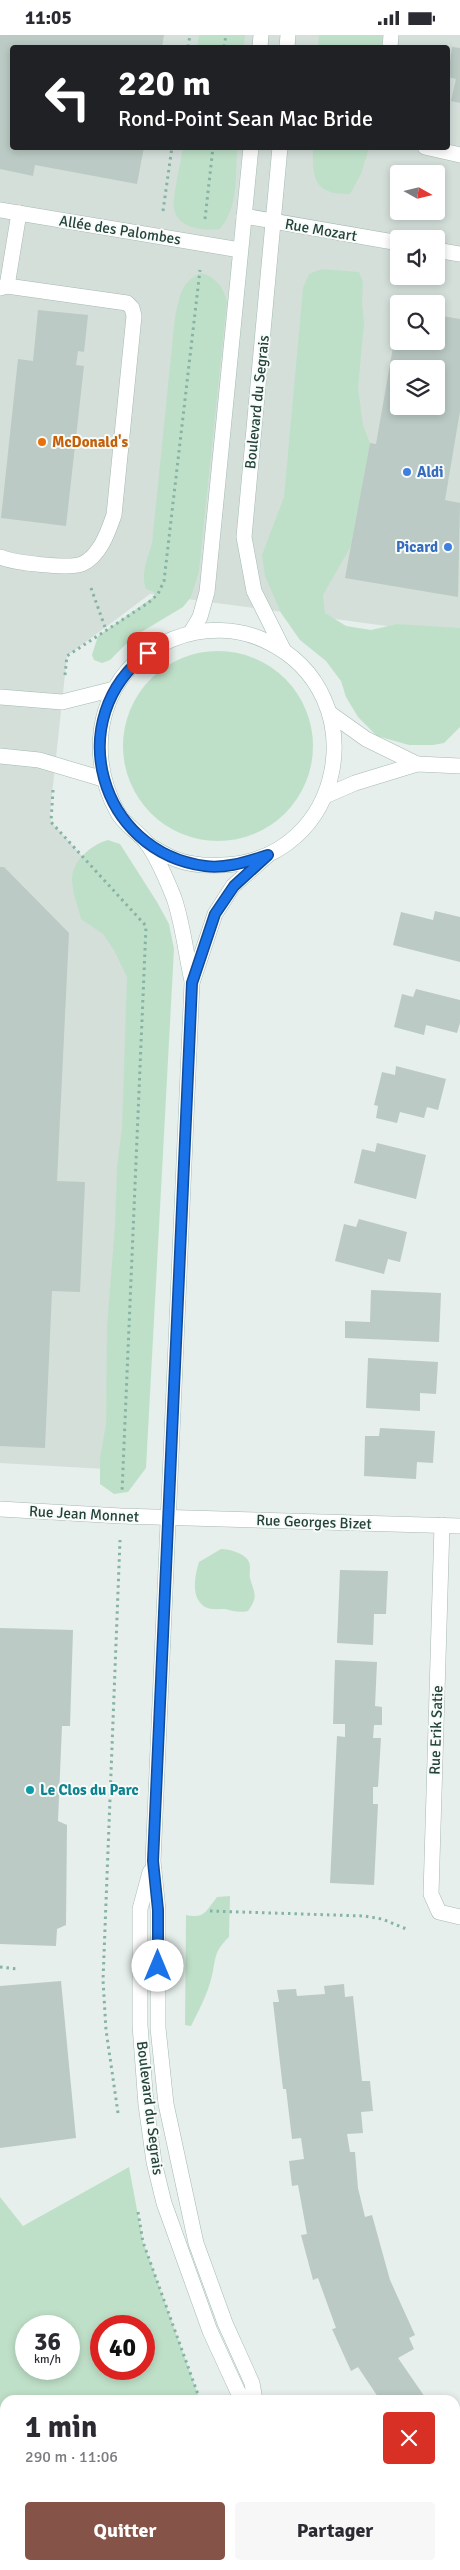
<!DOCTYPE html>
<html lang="fr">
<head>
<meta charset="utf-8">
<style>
	:root { --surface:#fff; --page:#f7f7f7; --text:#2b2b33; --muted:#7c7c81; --accent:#855347 }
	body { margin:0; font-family:Signika,sans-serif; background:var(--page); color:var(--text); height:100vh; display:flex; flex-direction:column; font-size:19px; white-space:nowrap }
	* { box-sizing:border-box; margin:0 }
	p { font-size:16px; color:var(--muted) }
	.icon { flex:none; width:28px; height:28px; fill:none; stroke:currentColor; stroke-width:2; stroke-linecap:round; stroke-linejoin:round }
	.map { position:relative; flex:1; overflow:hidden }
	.details { position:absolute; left:0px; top:2360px; width:460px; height:175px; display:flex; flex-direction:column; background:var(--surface); border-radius:15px 15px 0 0; box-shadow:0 2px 8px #0003 }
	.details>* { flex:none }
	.top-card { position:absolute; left:10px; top:10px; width:440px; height:105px; border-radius:5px; box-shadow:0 2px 8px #0003; background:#202124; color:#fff; overflow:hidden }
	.needle { width:32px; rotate:98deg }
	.buttons { position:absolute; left:390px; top:130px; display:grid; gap:10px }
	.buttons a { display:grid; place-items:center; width:55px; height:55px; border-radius:5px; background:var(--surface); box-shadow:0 2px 8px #0003; font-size:25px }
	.speed { position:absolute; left:15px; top:2280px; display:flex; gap:10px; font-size:25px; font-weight:700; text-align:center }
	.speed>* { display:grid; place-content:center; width:65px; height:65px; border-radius:50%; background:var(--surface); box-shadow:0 2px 8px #0003; line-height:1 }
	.speed small { font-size:12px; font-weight:400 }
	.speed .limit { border:8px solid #d22; background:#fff; color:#111 }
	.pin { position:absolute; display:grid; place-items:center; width:42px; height:42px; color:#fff; margin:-21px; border-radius:10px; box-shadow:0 2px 8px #0006 }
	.me { position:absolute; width:55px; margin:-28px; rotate:0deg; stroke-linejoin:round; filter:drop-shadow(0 0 4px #0008) }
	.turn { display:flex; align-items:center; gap:18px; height:105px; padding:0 25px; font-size:22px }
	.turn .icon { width:65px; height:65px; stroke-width:2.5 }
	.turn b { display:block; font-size:35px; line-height:42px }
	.round { display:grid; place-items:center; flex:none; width:52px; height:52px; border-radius:5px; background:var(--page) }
	.headline { display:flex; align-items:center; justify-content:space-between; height:85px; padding:0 25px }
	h1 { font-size:30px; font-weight:700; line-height:38px }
	.cta { display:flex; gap:10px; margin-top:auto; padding:10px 25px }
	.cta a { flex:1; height:58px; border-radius:5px; background:var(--accent); color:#fff; font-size:20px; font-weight:700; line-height:58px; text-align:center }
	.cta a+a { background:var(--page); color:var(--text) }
	.status { display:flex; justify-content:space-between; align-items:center; height:35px; padding:0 25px; background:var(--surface); direction:ltr }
	.status svg { height:14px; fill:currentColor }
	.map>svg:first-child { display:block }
	.built { fill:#d4dfda; fill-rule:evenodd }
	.green { fill:#bfe0c8; fill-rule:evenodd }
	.building { fill:#bbcac4; fill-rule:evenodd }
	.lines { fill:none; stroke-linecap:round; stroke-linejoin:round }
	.lane-casing { stroke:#a8b8b2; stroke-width:16 }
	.street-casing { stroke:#a8b8b2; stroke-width:16 }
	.secondary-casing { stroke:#a4bbb3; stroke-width:16 }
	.path { stroke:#86b3a5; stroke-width:3; stroke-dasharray:2.5 4; stroke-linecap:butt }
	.lane { stroke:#fff; stroke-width:15 }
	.street { stroke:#fff; stroke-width:15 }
	.secondary { stroke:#fff; stroke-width:15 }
	.route-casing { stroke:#114b97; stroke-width:12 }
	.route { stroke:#1a73e8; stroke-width:9 }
	.food-dot { fill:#e8710a; stroke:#f7fbf9; stroke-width:2 }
	.shop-dot { fill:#3f7fe0; stroke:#f7fbf9; stroke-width:2 }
	.culture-dot { fill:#0f9aa8; stroke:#f7fbf9; stroke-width:2 }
	.labels { text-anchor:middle; stroke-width:4; stroke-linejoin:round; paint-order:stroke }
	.street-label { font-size:15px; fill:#24423a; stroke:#f7fbf9 }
	.food-label { font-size:15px; font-weight:bold; fill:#c56008; stroke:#f7fbf9; text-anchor:start }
	.shop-label { font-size:15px; font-weight:bold; fill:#366cbe; stroke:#f7fbf9; text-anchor:start }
	.culture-label { font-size:15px; font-weight:bold; fill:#0d838f; stroke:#f7fbf9; text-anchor:start }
</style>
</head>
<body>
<div class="status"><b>11:05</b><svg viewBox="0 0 49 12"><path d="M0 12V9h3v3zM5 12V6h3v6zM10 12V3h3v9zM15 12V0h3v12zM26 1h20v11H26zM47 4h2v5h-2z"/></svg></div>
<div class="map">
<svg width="460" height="2535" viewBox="0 0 460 2535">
	<rect width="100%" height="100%" fill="#e6efeb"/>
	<path class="built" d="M0,0H460V601L150,559L67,621L50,778L51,787L146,891L122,1435L0,1428ZM12,12H448V112H12ZM399,139H436V176H399ZM399,204H436V241H399ZM399,269H436V306H399ZM399,334H436V371H399Z"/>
	<g class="green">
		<path d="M199,0H245L244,12H197Z"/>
		<path d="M319,0H382L381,12H318Z"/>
		<path d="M183,113H237C236,138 238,174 220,194C205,196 178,194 174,174C172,164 181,125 183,113Z"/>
		<path d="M313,113H369L361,139L350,159C314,160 312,143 313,113Z"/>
		<path d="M321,234L359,237L363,247L362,268L364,288L358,353L363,390L370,408L351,511L323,560L325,578L346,591L371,595L397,589L460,593V692L444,708L433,710H409L377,701L358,682L346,662L341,646L326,626L300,605L281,578L265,541L262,520L284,462L303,253L309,239Z"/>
		<path d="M201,238C216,242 223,252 227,266L199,536L191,562L183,572L133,602L110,625L102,628L94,625L92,620L98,601L155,561L154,557L146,554C140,539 148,523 152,508L175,282C180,262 180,247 201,238Z"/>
		<circle cx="218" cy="711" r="95"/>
		<path d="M108,805L120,809L157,867L169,889L174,914L146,1433L128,1457L114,1459L100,1449V1423L106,1389L107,1291L115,1190L117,1132L122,1092L127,942L114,915L103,899L81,884C78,871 72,857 72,844C72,826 92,809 108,805Z"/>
		<path d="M221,1514C229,1514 245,1518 249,1527C251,1532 249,1538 250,1543C254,1558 259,1561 248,1576C239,1578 233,1576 225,1574C218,1574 210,1575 205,1572C190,1563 195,1540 199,1527Z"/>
		<path d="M230,1861L229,1902C211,1919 217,1926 210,1948C206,1962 198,1977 191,1991L185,1990L186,1880C205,1884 206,1876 217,1862Z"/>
		<path d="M129,2132L143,2207L200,2365H5V2530H298L301,2535H0V2162L23,2191ZM26,2291H69V2334H26ZM144,2291V2334H101V2291Z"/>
	</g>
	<g class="building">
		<path d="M0,0H164L162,12H12V112H144L137,149L35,130L33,141L0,134Z"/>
		<path d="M452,12L460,13V68L451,66L456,44L448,42Z"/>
		<path d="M38,275L88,280L84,317L78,316L76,330L84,331L66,491L1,483L18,324L33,326Z"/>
		<path d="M436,280L460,284V376L445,465L460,468L458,562L345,543L370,408L376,409L398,284L399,306H436ZM399,334H436V371H399Z"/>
		<path d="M0,832H4L69,898L57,1146L85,1147L80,1257L52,1256L45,1413L0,1411Z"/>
		<path d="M435,876L460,882V927L393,910L401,877L433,885Z"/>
		<path d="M416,954L460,965V988L457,998L426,990L424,1000L394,992L402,959L413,962Z"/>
		<path d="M396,1031L446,1044L438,1075L427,1072L424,1083L400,1077L397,1088L376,1083L378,1071L374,1070L382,1037L395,1040Z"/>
		<path d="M377,1108L426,1120L416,1164L354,1148L362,1114L375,1117Z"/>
		<path d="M359,1184L407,1197L400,1227L388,1224L384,1239L335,1226L344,1189L356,1192Z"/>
		<path d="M371,1255L441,1258L439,1307L345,1303V1286L370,1287Z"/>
		<path d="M368,1323L438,1327L436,1359L420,1358V1376L366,1373Z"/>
		<path d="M380,1393L435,1396L433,1428L417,1427L416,1444L364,1441L365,1401H379Z"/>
		<path d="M340,1535L388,1536L386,1579H374L373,1610L337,1608Z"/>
		<path d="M0,1593L73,1595L70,1691H62L58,1786L67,1790L66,1890L57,1894L56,1911L0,1909Z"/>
		<path d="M335,1625L377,1627L375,1671L382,1672V1690H374L373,1703H381L378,1752H373V1769H378L374,1850L330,1848L337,1701L345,1702V1689H333Z"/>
		<path d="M61,1946L76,2103L0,2113V1951Z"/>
		<path d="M344,1949L345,1962L353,1961L362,2046H370L373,2076L361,2077L363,2098L347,2099L350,2117H355L358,2153L365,2182L372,2180L390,2245L415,2300L409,2303L414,2314L398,2323L427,2365H380L358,2332L351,2336L332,2294L336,2293L318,2243L313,2245L301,2200L307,2199L298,2150L292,2151L289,2126L304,2124L301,2103L292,2104L286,2054H283L273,1967H279L277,1955L296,1954L297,1961L325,1959L324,1951Z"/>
		<path d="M455,2406L460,2413V2477L455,2470Z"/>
	</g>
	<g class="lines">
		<g class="lane-casing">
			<g id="lane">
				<path d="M390,12L391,0"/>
				<path d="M425,112L460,120"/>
				<path d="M7,251L19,178"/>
				<path d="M0,253L7,251L127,268L132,273L134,281L114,480C108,497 100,521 82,529C68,534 14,528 0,522"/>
			</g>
		</g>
		<g class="street-casing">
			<g id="street">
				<path d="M0,175L240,215"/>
				<path d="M244,181L399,208"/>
				<path d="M436,215L460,219"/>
				<path d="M331,679L366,704L417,729"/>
				<path d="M325,761L355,748L417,729L460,731"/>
				<path d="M0,1474L121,1481L460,1491"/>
				<path d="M442,1490L431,1859L439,1877L460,1882"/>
			</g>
		</g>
		<g class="secondary-casing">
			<g id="secondary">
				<path d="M260,12L261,0"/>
				<path d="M287,12L288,0"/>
				<path d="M280,112L244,502L254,556L283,614"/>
				<path d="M191,597L200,582L207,557L251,112"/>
				<path d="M0,662L62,667L114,654"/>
				<path d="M0,721L39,725L103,744"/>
				<path d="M147,809C156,814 165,820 175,824C190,830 207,831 223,830C345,825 376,660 268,607C238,592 204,592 173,604C101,631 82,715 118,778C125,790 138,797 146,807C156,820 168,848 174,863C183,889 186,920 192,946"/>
				<path d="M150,1837L140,1874V1990L146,2070L154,2127L164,2168L210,2296L238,2357L245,2365"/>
				<path d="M255,2365L252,2348L225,2288L196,2208L166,2069L158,1993V1875L153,1826L192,948L215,879L233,851L268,820"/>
				<path d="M346,2530L351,2535"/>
				<path d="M371,2530L375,2535"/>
			</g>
		</g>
		<g class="path">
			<path d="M188,12L190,0"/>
			<path d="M224,12L226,0"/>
			<path d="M163,176L172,112"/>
			<path d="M205,184L213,112"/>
			<path d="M91,553L106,595"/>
			<path d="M65,640L67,621L148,568L158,559L164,546L200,235"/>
			<path d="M53,755L51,787L146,891L122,1457"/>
			<path d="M210,1876L364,1881L382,1884L409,1895"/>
			<path d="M0,1932L17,1934"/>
			<path d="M118,2078L106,1995L103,1945L120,1505"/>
			<path d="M138,2177L143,2207L200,2365"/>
			<path d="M0,2474L5,2484"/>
			<path d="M28,2530L31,2535"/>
			<path d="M298,2530L301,2535"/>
		</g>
		<use href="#lane" class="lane"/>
		<use href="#street" class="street"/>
		<use href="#secondary" class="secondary"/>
	</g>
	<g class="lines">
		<g class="route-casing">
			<path id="route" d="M148,618C61,683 99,817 205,831C227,834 248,826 268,820L234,851L215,879L192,948L153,1826L158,1875V1931"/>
		</g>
		<use href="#route" class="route"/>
	</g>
	<circle class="food-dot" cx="42" cy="407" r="5"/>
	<g class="shop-dot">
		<circle cx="407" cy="437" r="5"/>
		<circle cx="448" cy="512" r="5"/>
	</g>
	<circle class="culture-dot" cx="30" cy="1755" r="5"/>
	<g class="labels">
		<g class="street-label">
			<text transform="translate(120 195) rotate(9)" y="5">Allée des Palombes</text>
			<text transform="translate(321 195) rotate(10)" y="5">Rue Mozart</text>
			<text transform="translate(257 367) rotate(-84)" y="5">Boulevard du Segrais</text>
			<text transform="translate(84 1479) rotate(3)" y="5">Rue Jean Monnet</text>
			<text transform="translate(314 1487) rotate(2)" y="5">Rue Georges Bizet</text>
			<text transform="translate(436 1695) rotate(-88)" y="5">Rue Erik Satie</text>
			<text transform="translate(150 2073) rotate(83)" y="5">Boulevard du Segrais</text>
		</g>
		<g class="food-label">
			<text x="52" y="412">McDonald's</text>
		</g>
		<g class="shop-label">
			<text x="417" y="442">Aldi</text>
			<text x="438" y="517" text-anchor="end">Picard</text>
		</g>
		<g class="culture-label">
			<text x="40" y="1760">Le Clos du Parc</text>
		</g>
	</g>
</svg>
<div class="buttons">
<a><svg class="needle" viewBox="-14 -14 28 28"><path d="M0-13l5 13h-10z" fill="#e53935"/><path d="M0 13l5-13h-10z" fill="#7c7c81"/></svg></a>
<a><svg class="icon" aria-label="sound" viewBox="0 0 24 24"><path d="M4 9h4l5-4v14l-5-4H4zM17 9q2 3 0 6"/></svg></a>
<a><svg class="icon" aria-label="search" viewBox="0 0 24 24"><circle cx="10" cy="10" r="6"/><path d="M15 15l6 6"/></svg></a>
<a><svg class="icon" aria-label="layers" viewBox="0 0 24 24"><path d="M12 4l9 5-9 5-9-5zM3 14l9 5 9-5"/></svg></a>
</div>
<div class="speed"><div>36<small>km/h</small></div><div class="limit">40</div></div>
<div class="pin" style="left:148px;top:618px;background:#d93025"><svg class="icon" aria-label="arrive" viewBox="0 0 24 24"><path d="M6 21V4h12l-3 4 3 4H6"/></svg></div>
<svg class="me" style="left:158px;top:1931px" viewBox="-20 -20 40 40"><circle r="19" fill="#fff"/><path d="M0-13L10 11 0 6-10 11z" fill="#1a73e8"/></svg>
<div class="top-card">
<div class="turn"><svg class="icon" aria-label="left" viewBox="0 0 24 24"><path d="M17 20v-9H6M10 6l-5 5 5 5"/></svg><div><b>220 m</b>Rond-Point Sean Mac Bride</div></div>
</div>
<section class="details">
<div class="headline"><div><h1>1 min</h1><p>290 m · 11:06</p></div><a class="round" style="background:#d93025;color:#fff"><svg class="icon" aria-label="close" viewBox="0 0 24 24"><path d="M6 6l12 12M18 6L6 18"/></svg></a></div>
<div class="cta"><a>Quitter</a><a>Partager</a></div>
</section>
</div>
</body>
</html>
